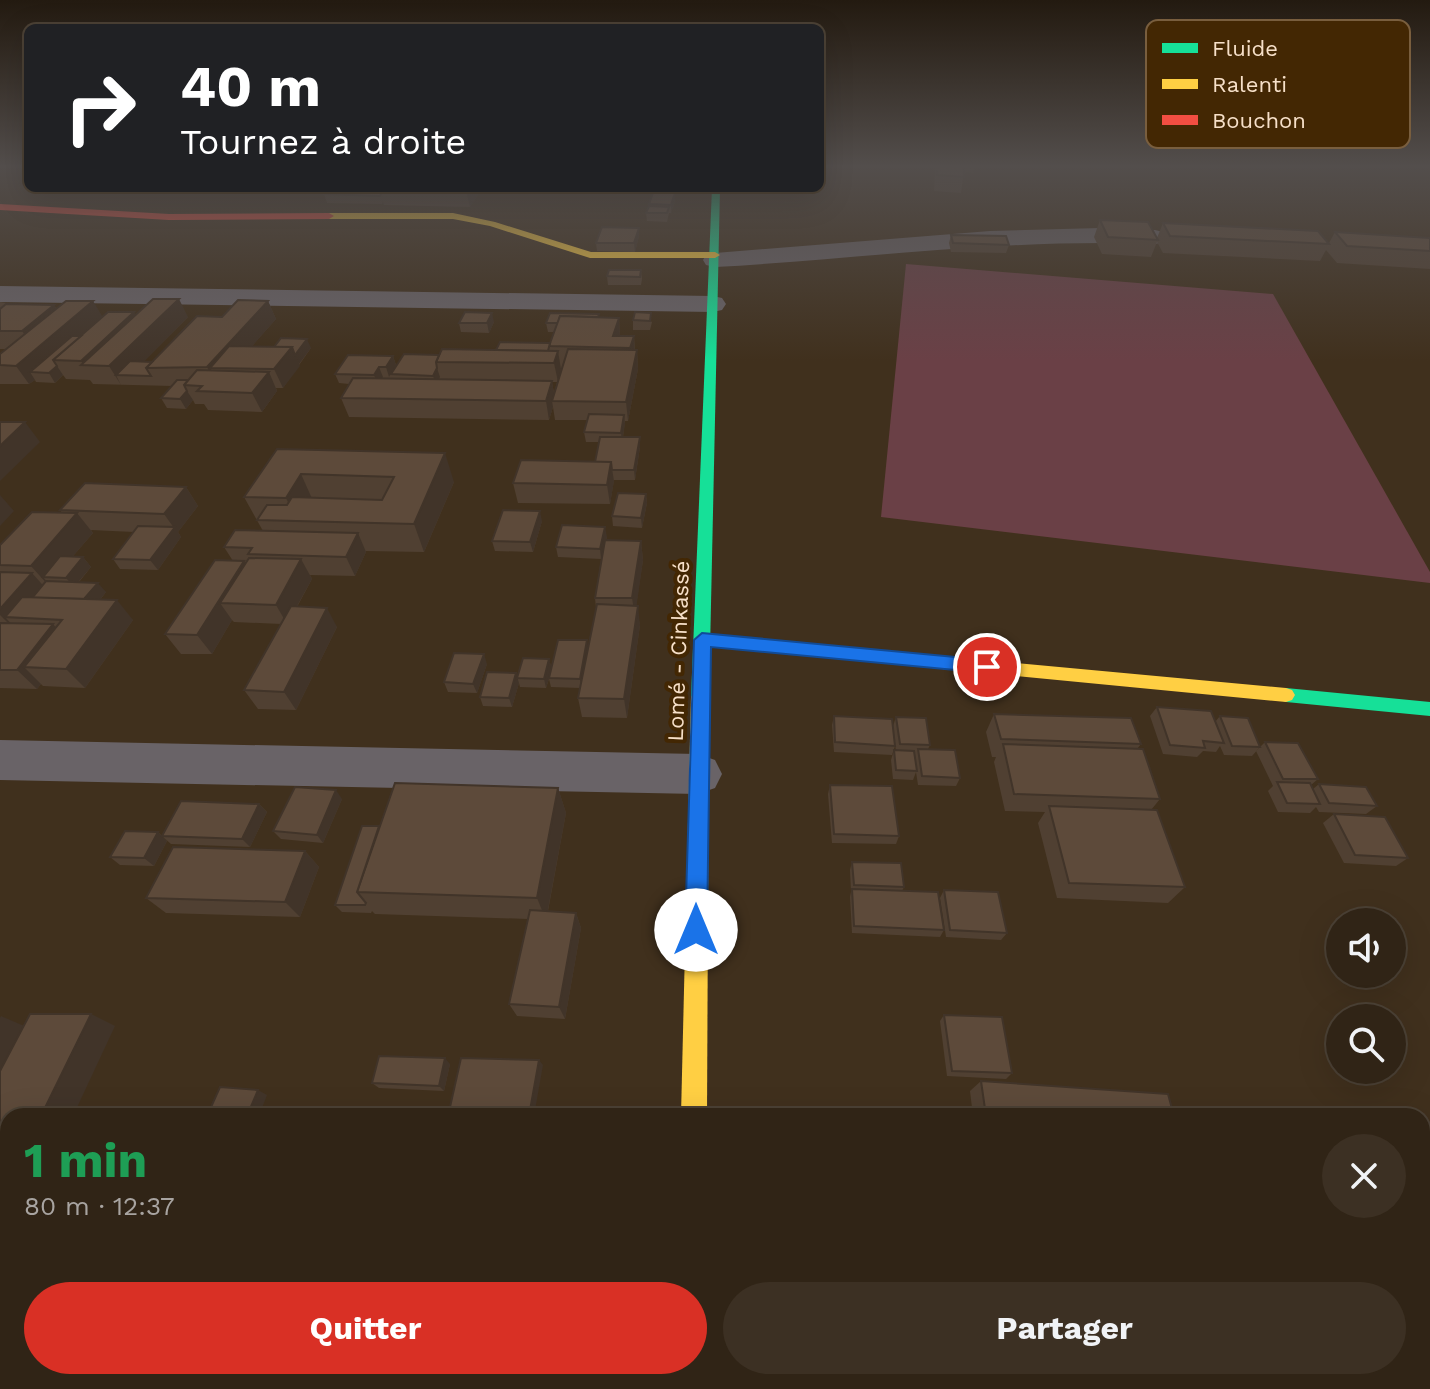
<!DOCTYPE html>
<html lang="fr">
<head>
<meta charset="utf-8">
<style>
	:root { --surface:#302416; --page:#3c3023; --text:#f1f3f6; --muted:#a8a4a1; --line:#4b4135; --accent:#d93025 }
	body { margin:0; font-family:"Work Sans",sans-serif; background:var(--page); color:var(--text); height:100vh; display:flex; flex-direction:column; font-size:30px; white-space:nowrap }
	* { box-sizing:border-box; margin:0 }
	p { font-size:26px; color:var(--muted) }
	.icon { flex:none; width:44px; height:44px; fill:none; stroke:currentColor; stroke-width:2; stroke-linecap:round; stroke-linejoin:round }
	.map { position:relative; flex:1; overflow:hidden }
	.drawer { position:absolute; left:0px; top:1108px; width:1430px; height:282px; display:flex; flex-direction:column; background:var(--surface); border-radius:24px 24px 0 0; box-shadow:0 8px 32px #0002,0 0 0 2px var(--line) }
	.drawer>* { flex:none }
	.top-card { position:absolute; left:24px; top:24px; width:800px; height:168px; border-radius:12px; box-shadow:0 8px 32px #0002,0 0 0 2px var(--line); background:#202124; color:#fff; overflow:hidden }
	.controls { position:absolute; left:1326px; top:908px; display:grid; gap:16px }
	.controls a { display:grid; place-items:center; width:80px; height:80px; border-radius:50%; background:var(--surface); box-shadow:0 8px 32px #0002,0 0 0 2px var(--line); font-size:40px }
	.pin { position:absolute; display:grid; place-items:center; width:68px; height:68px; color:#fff; margin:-34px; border:4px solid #fff; border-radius:50%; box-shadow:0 2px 8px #0007 }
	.me { position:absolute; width:88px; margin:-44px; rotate:0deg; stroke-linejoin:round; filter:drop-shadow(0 0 6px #0008) }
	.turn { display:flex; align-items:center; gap:28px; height:168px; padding:0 24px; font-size:36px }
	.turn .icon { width:104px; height:104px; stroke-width:2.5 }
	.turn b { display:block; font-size:56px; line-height:68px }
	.round { display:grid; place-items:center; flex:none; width:84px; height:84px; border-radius:42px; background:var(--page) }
	.head { display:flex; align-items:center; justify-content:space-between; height:136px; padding:0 24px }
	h1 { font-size:48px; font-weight:700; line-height:60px; color:#1e9e55 }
	.primary-button { display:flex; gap:16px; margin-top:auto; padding:16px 24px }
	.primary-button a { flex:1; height:92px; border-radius:48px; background:var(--accent); color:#fff; font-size:32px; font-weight:700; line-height:92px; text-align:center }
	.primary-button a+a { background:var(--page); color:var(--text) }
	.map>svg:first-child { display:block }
	.green { fill:#6a4046 }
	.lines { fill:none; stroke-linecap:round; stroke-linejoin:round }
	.street { fill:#696367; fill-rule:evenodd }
	.fast { fill:#16e098; fill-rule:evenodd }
	.slow { fill:#ffcf43; fill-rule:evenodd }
	.jam { fill:#f24e42; fill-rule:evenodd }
	.wall { fill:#504032; fill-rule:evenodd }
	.shaded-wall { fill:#413429 }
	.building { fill:#5d4a3a; stroke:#413429; stroke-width:2 }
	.route { fill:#1a73e8; stroke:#114b97; stroke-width:2 }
	.labels { text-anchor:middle; stroke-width:8; stroke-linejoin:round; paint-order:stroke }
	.street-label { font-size:22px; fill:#f7e0c9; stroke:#432703 }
	.key { fill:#432703; stroke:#795e3e; stroke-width:2 }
	.key-label { font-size:22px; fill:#f7e0c9 }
</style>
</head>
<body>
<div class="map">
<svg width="1430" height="1389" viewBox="0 0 1430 1389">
	<rect width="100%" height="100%" fill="#40301d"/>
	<path class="green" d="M906,264L1273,294L1430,572V583L881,517Z"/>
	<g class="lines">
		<g class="street">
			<path d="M1100,228L1155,230L1163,232L1167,237L1163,242L1155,244C1008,238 862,259 715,267L706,265L703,260L706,255L715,253L990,231Z"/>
			<path d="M0,286L713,296L722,298L726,304L722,310L713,312L0,302Z"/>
			<path d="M0,740L698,754L715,760L722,774L715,788L698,794L0,780Z"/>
		</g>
		<g class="fast">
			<path d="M712,188H720L709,697L706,702H694L691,697Z"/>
			<path d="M1286,688L1430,702V716L1286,702L1280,700L1277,695L1280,690Z"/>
			<rect x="676" y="1382" width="30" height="7"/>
		</g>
		<g class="slow">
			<path d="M453,213L495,222L591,252H715L720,255L715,258H590L490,226L453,219H329L324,216L329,213Z"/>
			<path d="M702,634L1286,688L1292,690L1295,695L1292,700L1286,702L702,646L694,640Z"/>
			<path d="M700,690L706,692L709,697L707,1116H681L691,697L694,692Z"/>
		</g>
		<path class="jam" d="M0,204L169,214L329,213L334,216L329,219L169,220L0,210Z"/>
	</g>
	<g class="wall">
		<path d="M935,167H974L973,173L964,172L961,193L934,191Z"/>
		<path d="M331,188H480L481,190L470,207L384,205L383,202L382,204L327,203L324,194Z"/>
		<path d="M647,188H666L665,191L647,190Z"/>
		<path d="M675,201L671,213H669L667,222L647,221L646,213L649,204Z"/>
		<path d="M1100,220L1157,238L1163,223L1329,243L1335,232L1430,238V269L1337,263L1326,250L1320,261L1163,253L1157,242L1151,257L1102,254L1094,237Z"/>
		<path d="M951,235L1009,245L1006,253L951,252L949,243Z"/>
		<path d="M639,236L635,252L597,251L596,243Z"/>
		<path d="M641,270L642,279L641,285H608L607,276Z"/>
		<path d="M268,301L276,319L252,346L311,348L283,388H276L277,391L262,412L208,410L204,404H195L193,400L186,409L167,408L161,398L172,386L93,384L90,380L66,379L63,375L55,383L36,382L35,380L29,384H0V354L6,349H0V302L6,303L7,304L54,305L56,308L102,317L136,315L188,317L144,361L152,362L222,317Z"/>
		<path d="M635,312L652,322L650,330H633V320Z"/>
		<path d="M599,317L619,318L620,336H634L635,350H637L638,369L628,421H625L623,437H640V447L635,480H614L610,504L518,503L513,483L595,462L599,442H586L584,432L587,420H555L553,407L549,420L349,417L341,398L349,384L339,383L335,374L393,356L396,365L439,355L550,343L554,332H548L546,323ZM552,382H557L554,393Z"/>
		<path d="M494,322L489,333L461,332L459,323Z"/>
		<path d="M277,449L454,482L424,552L366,551V552L355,576L310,575L312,579L297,607L337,627L296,710L258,709L244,690L281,624L234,622L232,620L212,654H181L165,634L233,561L224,547L263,531L244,497Z"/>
		<path d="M186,487L198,506L178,532L181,537L158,570L120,569L113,559L134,532L91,530L93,533L73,556L83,557L91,567L79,582L106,592L100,600L133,620L85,688L43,686L41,684L37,689L0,688V545L62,513L60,510Z"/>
		<path d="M646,494L647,503L642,528L613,526L612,516Z"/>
		<path d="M542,521L533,552L495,551L492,541Z"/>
		<path d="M607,537L606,540L641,541L643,560L636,606L640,625L627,718L582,717L578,698L580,688L551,687L549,679L546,688L520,687L519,683L512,707L483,706L480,697L516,673L517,677L549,659L551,667L589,647L596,608L595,598L601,559L558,557L556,547Z"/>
		<path d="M487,664L477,693L448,692L444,682Z"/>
		<path d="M1157,707L1215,722L1220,716L1260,747L1252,756L1224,755L1220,746L1216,752L1203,751L1197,757L1163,754L1150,716Z"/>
		<path d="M994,714L1141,744L1137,749L1160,799L1151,810L1185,887L1168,903L1057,898L1038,823L1045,812L1005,811L994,762L996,757H992L986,732Z"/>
		<path d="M834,716L893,726L896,717L930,745L928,749L960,778L956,786L918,785L916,772L913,780L893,779L891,760L894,750L896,751L893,731L895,746L892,755L834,752L832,725Z"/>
		<path d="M1265,742L1318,779L1311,785L1313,789L1319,784L1377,806L1366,814L1319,812L1316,807L1310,813L1278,812L1268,791L1273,786L1256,751Z"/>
		<path d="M830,785L899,836L896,844L832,843L828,794Z"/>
		<path d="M558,788L566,813L548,911L576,913L581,928L565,1019L517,1016L509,1004L528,919L375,914L372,911L371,913L342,912L335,905L379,826Z"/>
		<path d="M342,799L323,843L281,839L273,831Z"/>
		<path d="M259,804L267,812L250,847L171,844L162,836Z"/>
		<path d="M1334,814L1408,858L1396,866L1344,863L1323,823Z"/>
		<path d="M158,832L167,841L154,866L120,865L110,857Z"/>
		<path d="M305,851L319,867L300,917L166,913L146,898Z"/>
		<path d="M852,862L904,887L902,891L944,930L940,937L852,933L850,897L851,892L850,870Z"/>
		<path d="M944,890L1007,933L1001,940L946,937L940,898Z"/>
		<path d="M944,1015L1012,1073L1006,1079L947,1076L940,1021Z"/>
		<path d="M450,1064L444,1091L379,1088L372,1083Z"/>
		<path d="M981,1081L1174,1116H973L970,1091Z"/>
		<path d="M957,1382H1052L1054,1389H958Z"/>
	</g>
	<g class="shaded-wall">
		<path d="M468,188H480L481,190L470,207L466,191Z"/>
		<path d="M675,193V201L671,213V205Z"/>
		<path d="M639,228V236L635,252L634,243Z"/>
		<path d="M179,299L188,317L130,376L116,375L121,385L109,366Z"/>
		<path d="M93,301L104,319L53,360L30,372L35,380L29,384L16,366L35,350L22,331L54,305L66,323Z"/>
		<path d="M268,301L276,319L233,368H210L219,384L217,386L207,367Z"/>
		<path d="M134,312L145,331L84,365L81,361Z"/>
		<path d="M492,313L494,322L489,333L487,323Z"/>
		<path d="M619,318L620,336H613Z"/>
		<path d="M634,336L635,355L632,367L630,348Z"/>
		<path d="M307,339L311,348L299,364L295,355Z"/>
		<path d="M292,347L300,366L283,388L274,369Z"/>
		<path d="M637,350L638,369L628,421L626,402Z"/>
		<path d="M558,351L561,369L558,382L554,363Z"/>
		<path d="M393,356L396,365L389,377L386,367Z"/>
		<path d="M57,366L63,375L55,383L49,373Z"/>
		<path d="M379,367L383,377L378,385L374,375Z"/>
		<path d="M437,368L440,377L436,385L433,376Z"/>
		<path d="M269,372L277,391L262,412L252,393Z"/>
		<path d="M552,381L555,400L552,401L553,407L549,420L546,401Z"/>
		<path d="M187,391L193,400L186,409L180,399Z"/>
		<path d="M624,415L625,424L622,442L621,433Z"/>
		<path d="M25,422L40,442L0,481V446Z"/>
		<path d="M640,437V447L635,480L634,470Z"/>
		<path d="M445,453L454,482L424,552L414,524Z"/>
		<path d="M611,462L614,481L610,504L607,485Z"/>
		<path d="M301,474L314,503L297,521L286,498Z"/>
		<path d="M186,487L198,506L178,532L181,537L158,570L150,560L174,528L164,514Z"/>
		<path d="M646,494L647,503L642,528L641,518Z"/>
		<path d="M0,495L14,511L0,526Z"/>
		<path d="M540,511L542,521L533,552L530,542Z"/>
		<path d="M77,513L93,533L55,577H43L49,584L48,585L31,566Z"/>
		<path d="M605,527L607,537L601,559L600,549Z"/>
		<path d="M358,533L366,552L355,576L346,557Z"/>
		<path d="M641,541L643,560L635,617L632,598Z"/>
		<path d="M83,557L91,567L74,587L66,578Z"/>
		<path d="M301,559L312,579L287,624L276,605Z"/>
		<path d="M244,561L256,581L220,603L232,620L212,654L197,635Z"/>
		<path d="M32,573L49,592L5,617L17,630L16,631L0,615V609Z"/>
		<path d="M98,583L106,592L89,614L80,604Z"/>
		<path d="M117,600L133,620L85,688L66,669Z"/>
		<path d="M638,606L640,625L627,718L624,699Z"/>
		<path d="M327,608L337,627L296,710L284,692Z"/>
		<path d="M53,624L71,644L24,667L41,684L37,689L17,670Z"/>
		<path d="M587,640L589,650L582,689L580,679Z"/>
		<path d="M484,654L487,664L477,693L473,684Z"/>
		<path d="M549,659L552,669L546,688L544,679Z"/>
		<path d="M516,673L519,683L512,707L509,698Z"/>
		<path d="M558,788L566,813L546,920L537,898Z"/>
		<path d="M336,790L342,799L323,843L317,835Z"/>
		<path d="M259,804L267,812L250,847L242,839Z"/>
		<path d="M158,832L167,841L154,866L144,858Z"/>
		<path d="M305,851L319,867L300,917L285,902Z"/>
		<path d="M576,913L581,928L565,1019L559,1007Z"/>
		<path d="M91,1014L115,1026L73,1116H41Z"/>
		<path d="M1,1016L29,1028L0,1078V1018Z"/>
		<path d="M445,1058L450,1064L444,1091L439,1086Z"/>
		<path d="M539,1060L543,1065L534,1116H529Z"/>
		<path d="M258,1090L267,1095L259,1116H247Z"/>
		<path d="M8,1182V1255L0,1272V1199Z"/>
	</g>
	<g class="building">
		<path d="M937,167H964V177L937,175Z"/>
		<path d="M331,188H380L379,189L381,194L380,196L324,194Z"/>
		<path d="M380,188H468L466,191L379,189Z"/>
		<path d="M653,193H675L671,205L649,204Z"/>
		<path d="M649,206L669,207L667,213H646Z"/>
		<path d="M1100,220L1148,222L1158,240L1108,237Z"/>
		<path d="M1163,223L1318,231L1329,244L1170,236Z"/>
		<path d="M602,227L639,228L634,243H596Z"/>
		<path d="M1335,232L1430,238V251L1347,246Z"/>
		<path d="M951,235L1006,236L1009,245L953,243Z"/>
		<path d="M609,270H641L640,277L607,276Z"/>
		<path d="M153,299H179L109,366L81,365Z"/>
		<path d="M238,300L268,301L207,367L146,368L197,316L222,317Z"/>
		<path d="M66,301H93L16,366L0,365V354Z"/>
		<path d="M6,304L54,305L22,331H0V309Z"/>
		<path d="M108,312H134L81,361L53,360Z"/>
		<path d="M465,312L492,313L487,323H459Z"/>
		<path d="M635,312L651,313L650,321L633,320Z"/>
		<path d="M550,313L599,314L598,317L560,316L558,323H546Z"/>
		<path d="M560,316L619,318L613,336H634L630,348L549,346Z"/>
		<path d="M72,336H81L53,360L57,366L49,373L30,372Z"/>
		<path d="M281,338L307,339L295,355L292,347H274Z"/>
		<path d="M500,342L550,343L548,351L496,350Z"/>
		<path d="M229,346L292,347L274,369L210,368Z"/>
		<path d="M442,349L558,351L554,363L436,362Z"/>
		<path d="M568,349L637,350L626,402L552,401Z"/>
		<path d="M404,354L439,355L436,362L437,368L433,376L391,374Z"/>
		<path d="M348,355L393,356L386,367H379L374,375L335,374Z"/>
		<path d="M130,361L152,362L146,368L151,376L116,375Z"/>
		<path d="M197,370L269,372L252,393L197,391L202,386L184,385Z"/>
		<path d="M353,378L552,381L546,401L341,398Z"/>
		<path d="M177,380H188L184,385L187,391L180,399L161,398Z"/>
		<path d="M589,414L624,415L621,433L584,432Z"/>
		<path d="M0,422H25L0,446Z"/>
		<path d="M600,437H640L634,470H612L611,462H595Z"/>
		<path d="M277,449L445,453L414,524L257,520L267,505H287L292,497L382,500L394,477L301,474L286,498L244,497Z"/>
		<path d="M521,460L611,462L607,485L513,483Z"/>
		<path d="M85,483L186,487L164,514L60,510Z"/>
		<path d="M618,493L646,494L641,518L612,516Z"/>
		<path d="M503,510L540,511L530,542L492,541Z"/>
		<path d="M32,512L77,513L31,566L0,565V545Z"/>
		<path d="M562,525L605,527L600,549L556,547Z"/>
		<path d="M138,526L175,527L150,560L113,559Z"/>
		<path d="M235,530L358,533L346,557L248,554L252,548L224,547Z"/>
		<path d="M605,540L641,541L632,598H595Z"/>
		<path d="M60,556L83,557L66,578L43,577Z"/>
		<path d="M249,558L301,559L276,605L220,603Z"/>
		<path d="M215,560L244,561L197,635L165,634Z"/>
		<path d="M0,572L32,573L0,609Z"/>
		<path d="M46,581L98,583L84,599L32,598Z"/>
		<path d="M22,597L117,600L66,669L24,667L62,620L5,617Z"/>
		<path d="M597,604L638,606L624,699L578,698Z"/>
		<path d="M291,606L327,608L284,692L244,690Z"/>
		<path d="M0,623L53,624L17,670H0Z"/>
		<path d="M558,640H587L580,679L549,678Z"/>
		<path d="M454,653L484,654L473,684L444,682Z"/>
		<path d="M523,658L549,659L544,679L517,678Z"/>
		<path d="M487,672L516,673L509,698L480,697Z"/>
		<path d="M1157,707L1211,711L1224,743L1203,741L1205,748L1170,745Z"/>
		<path d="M994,714L1131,718L1141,744L1001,739Z"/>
		<path d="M834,716L892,719L895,746L835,742Z"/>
		<path d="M1220,716L1248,718L1260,747L1232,746Z"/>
		<path d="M896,717L926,718L930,745L900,744Z"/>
		<path d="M1265,742L1298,743L1318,779H1283Z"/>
		<path d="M1003,744L1143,749L1160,799L1014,794Z"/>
		<path d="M918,749L955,750L960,778L922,776Z"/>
		<path d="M894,750L914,751L917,771L896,770Z"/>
		<path d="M1277,782L1310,783L1320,804L1287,803Z"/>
		<path d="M395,783L558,788L537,898L357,892Z"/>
		<path d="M1319,784L1366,787L1377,806L1329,803Z"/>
		<path d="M830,785L892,786L899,836L834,834Z"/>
		<path d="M295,787L336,790L317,835L273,831Z"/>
		<path d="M181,801L259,804L242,839L162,836Z"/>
		<path d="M1049,806L1157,810L1185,887L1069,883Z"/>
		<path d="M1334,814L1385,817L1408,858L1355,855Z"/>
		<path d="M362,826H379L357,892L366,903L365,905H335Z"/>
		<path d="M125,831L158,832L144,858L110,857Z"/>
		<path d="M173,847L305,851L285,902L146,898Z"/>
		<path d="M852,862L901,863L904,887L854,885Z"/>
		<path d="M852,889L938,892L944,930L854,926Z"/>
		<path d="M944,890L998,892L1007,933L950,930Z"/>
		<path d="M530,910L576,913L559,1007L509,1004Z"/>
		<path d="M30,1014H91L41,1116H8V1182L0,1199V1071Z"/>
		<path d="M944,1015L1002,1017L1012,1073L952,1071Z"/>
		<path d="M379,1056L445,1058L439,1086L372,1083Z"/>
		<path d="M461,1058L539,1060L529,1116H448Z"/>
		<path d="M981,1081L1168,1094L1174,1116H986Z"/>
		<path d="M220,1087L258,1090L247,1116H207Z"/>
		<path d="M963,1382H1052L1054,1389H964Z"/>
	</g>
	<linearGradient id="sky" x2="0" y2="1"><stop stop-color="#231a10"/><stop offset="0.46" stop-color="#534e4c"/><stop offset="1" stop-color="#534e4c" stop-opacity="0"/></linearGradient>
	<rect width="1430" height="361" fill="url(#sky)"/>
	<path class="route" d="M702,633L987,660L996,667L987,673L711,647L707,930L704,937L696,941L688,937L685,930L694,640Z"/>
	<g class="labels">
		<g class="street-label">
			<text transform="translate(678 651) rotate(-88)" y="8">Lomé - Cinkassé</text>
		</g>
	</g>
	<rect x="1146" y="20" width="264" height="128" rx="12" class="key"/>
	<rect x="1162" y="43" width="36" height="10" fill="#16e098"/>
	<rect x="1162" y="79" width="36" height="10" fill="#ffcf43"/>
	<rect x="1162" y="115" width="36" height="10" fill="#f24e42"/>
	<g class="key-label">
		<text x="1212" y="56">Fluide</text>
		<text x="1212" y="92">Ralenti</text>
		<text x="1212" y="128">Bouchon</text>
	</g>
</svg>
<div class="controls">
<a><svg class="icon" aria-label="sound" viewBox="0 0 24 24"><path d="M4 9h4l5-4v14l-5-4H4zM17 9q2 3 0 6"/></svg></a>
<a><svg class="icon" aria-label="search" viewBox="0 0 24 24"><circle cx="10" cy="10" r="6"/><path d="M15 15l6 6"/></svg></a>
</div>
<div class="pin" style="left:987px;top:667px;background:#d93025"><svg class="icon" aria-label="arrive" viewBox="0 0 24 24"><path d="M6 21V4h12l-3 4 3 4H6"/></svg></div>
<svg class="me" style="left:696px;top:930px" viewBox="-20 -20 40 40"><circle r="19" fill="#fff"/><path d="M0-13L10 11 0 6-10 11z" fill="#1a73e8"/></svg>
<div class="top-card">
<div class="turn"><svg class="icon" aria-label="right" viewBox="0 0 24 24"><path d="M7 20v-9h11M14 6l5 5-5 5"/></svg><div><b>40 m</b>Tournez à droite</div></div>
</div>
<section class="drawer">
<div class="head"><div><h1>1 min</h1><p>80 m · 12:37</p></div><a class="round"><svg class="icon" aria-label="close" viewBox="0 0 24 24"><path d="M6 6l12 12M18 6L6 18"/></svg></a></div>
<div class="primary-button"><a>Quitter</a><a>Partager</a></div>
</section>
</div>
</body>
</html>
